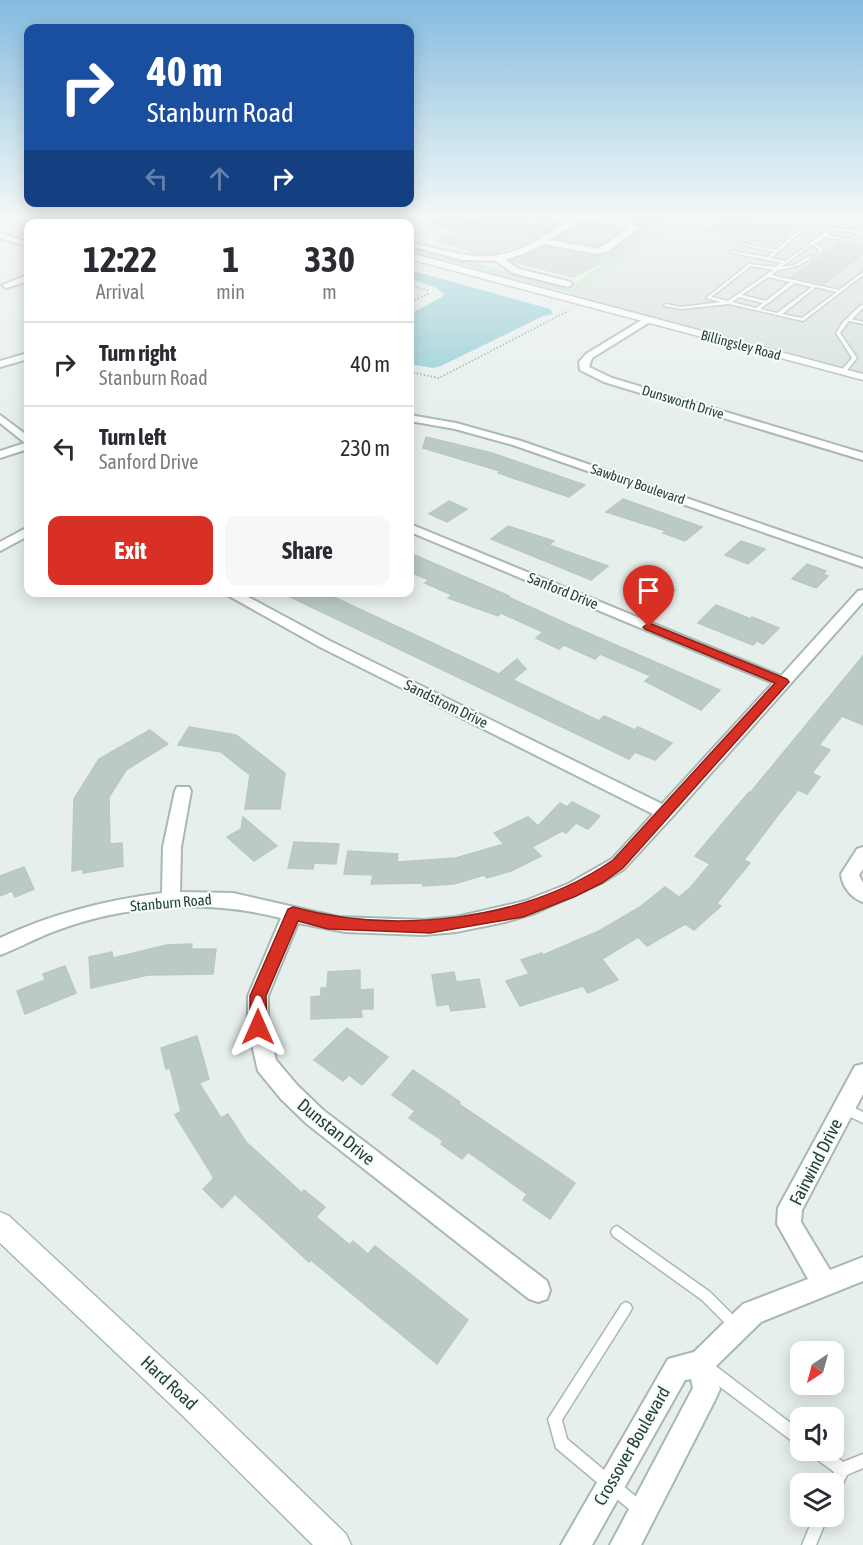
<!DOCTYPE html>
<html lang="en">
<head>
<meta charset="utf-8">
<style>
	:root { --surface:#fff; --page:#f7f7f7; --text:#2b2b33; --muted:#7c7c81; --line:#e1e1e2; --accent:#d93025 }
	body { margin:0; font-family:"Asap Condensed",sans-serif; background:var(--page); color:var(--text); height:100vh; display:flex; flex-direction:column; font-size:22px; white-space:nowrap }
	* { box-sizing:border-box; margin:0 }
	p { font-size:20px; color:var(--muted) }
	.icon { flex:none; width:33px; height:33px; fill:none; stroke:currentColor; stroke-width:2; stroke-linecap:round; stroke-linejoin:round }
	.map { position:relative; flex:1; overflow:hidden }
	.side { position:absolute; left:24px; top:219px; width:390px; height:378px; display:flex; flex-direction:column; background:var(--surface); border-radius:12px; box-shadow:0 3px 15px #0003 }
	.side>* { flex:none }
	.banner { position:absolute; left:24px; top:24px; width:390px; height:183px; border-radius:12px; box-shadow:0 3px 15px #0003; background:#1a4fa0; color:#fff; overflow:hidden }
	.needle { width:39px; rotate:216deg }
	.buttons { position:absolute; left:790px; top:1341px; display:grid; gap:12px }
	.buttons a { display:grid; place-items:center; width:54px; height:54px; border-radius:12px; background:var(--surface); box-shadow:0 3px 15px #0003; font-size:30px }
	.pin { position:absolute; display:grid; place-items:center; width:51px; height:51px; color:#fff; margin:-62px -26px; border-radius:50% 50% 50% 0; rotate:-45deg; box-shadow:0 0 6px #0007 }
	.pin .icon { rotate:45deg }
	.me { position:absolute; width:66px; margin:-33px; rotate:0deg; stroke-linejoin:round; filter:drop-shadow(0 0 4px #0008) }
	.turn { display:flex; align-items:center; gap:21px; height:126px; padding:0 24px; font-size:27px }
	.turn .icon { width:78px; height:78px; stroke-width:2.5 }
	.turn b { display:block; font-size:42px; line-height:51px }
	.lanes { display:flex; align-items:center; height:57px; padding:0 24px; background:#0003; justify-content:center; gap:30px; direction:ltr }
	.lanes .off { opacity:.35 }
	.eta { display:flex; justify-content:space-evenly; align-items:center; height:102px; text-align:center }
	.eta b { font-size:36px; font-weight:700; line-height:42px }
	.button { display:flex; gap:12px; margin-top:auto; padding:12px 24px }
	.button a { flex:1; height:69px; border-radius:12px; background:var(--accent); color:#fff; font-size:24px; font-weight:700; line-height:69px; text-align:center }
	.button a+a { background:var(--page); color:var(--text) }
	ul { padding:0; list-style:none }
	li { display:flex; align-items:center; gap:18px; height:84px; padding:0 24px; border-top:2px solid var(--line) }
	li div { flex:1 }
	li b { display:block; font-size:22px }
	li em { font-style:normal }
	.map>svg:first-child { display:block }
	.built { fill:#d4dfda }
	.green { fill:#bfe0c8 }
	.water { fill:#8ec9d4 }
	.building { fill:#bbcac4; stroke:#b8c9c2; stroke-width:1.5 }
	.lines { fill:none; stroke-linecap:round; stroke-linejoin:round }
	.service-casing { stroke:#a8b8b2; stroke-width:3 }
	.minor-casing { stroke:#a8b8b2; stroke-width:4 }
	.tertiary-casing { stroke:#a8b8b2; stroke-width:3 }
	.secondary-casing { stroke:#a4bbb3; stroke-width:3 }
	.path { stroke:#86b3a5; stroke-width:2; stroke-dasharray:1.5 2; stroke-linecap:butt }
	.service { fill:#fff; fill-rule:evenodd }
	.minor { fill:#fff; fill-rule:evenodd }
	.tertiary { fill:#fff; fill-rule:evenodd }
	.secondary { fill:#fff; fill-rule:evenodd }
	.route { fill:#d93025; stroke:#8d1f18; stroke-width:1.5 }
	.labels { text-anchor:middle; stroke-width:4.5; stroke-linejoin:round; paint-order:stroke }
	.far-street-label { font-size:14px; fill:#24423a; stroke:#f7fbf9 }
	.street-label { font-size:15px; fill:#24423a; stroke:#f7fbf9 }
	.near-street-label { font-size:18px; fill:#24423a; stroke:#f7fbf9 }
</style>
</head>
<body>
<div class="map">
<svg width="863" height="1545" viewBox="0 0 863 1545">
	<rect width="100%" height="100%" fill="#e6efeb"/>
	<path class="built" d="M693,215H816L863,222V377L567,298Z"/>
	<path class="green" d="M676,215H693L573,294L410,251V247L569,287Z"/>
	<g class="water">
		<path d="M424,215H455L492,224L478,237L426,224L435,218Z"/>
		<path d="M410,270L550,309L553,314L543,316L441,366L433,368L410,364V314L442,297L444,294L435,287L410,279Z"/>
	</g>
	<g class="building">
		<path d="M490,215H509L545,221V219L561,223L524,244L492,254H481L436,241Z"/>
		<path d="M601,215H638L668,220L615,256L573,277L510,261L543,246L598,256L607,254L643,228L627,220Z"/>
		<path d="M724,216L770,224L797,227L775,245L750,241L753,238L706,230Z"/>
		<path d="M582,221L624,229L598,247L555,239Z"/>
		<path d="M840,243L863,248V254L824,284L791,277Z"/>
		<path d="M426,437L492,453L585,485L569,497L498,473L500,471L423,448Z"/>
		<path d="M623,499L668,515L702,527L685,541L663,533L666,531L606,512Z"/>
		<path d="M449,501L467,509L447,522L429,514Z"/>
		<path d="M508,526L554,541L549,545L608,566L591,580L491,539Z"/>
		<path d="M741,541L765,549L748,564L725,555Z"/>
		<path d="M410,553L509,596L508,597L572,626L720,690L701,710L645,681L651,676L600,654L595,659L564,645L559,649L536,638L543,632L501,613L498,616L448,598L452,595L425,583L429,580L410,572Z"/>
		<path d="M807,564L826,571L823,574L828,576L816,588L792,579Z"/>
		<path d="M651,581L675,590L657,605L632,597Z"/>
		<path d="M280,592H323L499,674L517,659L526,669L513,680L599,721L604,716L635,730L638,727L672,743L655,760L635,752L629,759Z"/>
		<path d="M716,605L751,619L752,617L779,628L763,644L757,641L753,645L698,623Z"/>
		<path d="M863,656V725L842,716L819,745L830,750L812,773L820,777L807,794L798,790L778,815L744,860L750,863L717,903L721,906L694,930L685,924L647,946L638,937L602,959L618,980L588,993L583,986L520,1006L506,981L529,974L521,960L542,953L543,955L599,931L640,907L665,887L679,897L690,888L710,864L695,856L749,792L750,793Z"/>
		<path d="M189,727L236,735L285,773L280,809H245L250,775L221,752L178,745Z"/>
		<path d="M150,730L168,744L126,770L109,797L110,844L122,843L123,866L83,873V869L72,871L74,799L99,759Z"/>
		<path d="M572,802L600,816L588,829L576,823L566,833L562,831L532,847L541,856L511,871L487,878L484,875L454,884L423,886V883L371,884L373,875L344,874L348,851L398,854L397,862L456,858L504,844L494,833L528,817L538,826L560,803L567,807Z"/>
		<path d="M243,817L277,846L254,861L227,837L241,829Z"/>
		<path d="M294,842L339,844L336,864L314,863L313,869L288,868Z"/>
		<path d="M24,867L34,889L15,897L12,891L0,896V876Z"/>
		<path d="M192,944L191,949H216L213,974L148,975L91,988L89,957L112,952L113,958L167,945Z"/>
		<path d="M65,966L76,993L25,1014L17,991L45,980L43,974Z"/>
		<path d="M360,970V990L373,989V1009H361L362,1017L311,1019V997L321,996V988H327L328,972Z"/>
		<path d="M454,972L456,982L479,979L485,1007L451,1011L449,1004L437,1006L432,975Z"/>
		<path d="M347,1028L388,1057L362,1085L349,1075L343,1081L314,1060Z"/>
		<path d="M197,1036L209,1079L199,1083L221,1118L228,1114L246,1142L302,1193L304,1190L325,1207L316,1217L350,1245L353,1241L368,1254L375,1246L468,1320L437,1364L311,1260L309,1262L235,1194L222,1208L203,1189L214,1178L175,1115L181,1111L170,1068L166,1069L161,1048Z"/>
		<path d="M413,1070L460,1102L459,1104L575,1183L550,1219L523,1200L527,1194L468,1152L462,1159L441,1144L443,1141L409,1118L415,1111L392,1095Z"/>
	</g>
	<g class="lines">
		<g class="service-casing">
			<g id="service">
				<path d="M772,218L809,225L771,258L785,261L810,244V242H812L822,234L833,228L863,231V234L847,241L825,237L815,244L824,249L820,253L817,252L819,249L812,245L781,267L795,265L810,256H812V258L797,266L778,270L771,275L839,290L863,272V275L803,321L729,304L681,309L664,306V305L666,304L681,307L721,302L706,298L749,264L776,267L782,263L729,252L731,251L767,257L774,252L738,244L740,243L776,250L804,226L771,220ZM834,230L860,233L847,239L827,235ZM751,266L773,270L728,301L711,297ZM768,277L790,282L766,301L742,295ZM795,283L812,287L777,313L760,309ZM816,287L837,292L802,318L782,314ZM739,297L763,303L756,308L732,302Z"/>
				<path d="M861,305H863V308L852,319L863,322V324L849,321L840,333L857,358L845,373H841V371L852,358L836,333L843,322Z"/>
				<path d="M844,1103L863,1112V1123L840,1112L839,1108L840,1104Z"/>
				<path d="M617,1226L710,1292L739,1321L741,1325L739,1329L735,1331L731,1329L702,1300L613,1236L611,1232L613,1228Z"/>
				<path d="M626,1302L630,1304L632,1308L630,1312L562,1420L567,1439L646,1505L648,1510L646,1515L641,1517L636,1515L556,1448L548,1419L622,1304Z"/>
				<path d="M708,1362L713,1364L801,1431V1446L796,1444L703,1374L701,1369L703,1364Z"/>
				<path d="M809,1450H828L843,1462L863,1454V1468L847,1475L839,1492L834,1494V1484H828L834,1472L811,1455Z"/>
				<path d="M814,1516H828L816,1545H802Z"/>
			</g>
		</g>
		<g class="minor-casing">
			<g id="minor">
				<path d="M294,215H308L346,224H329Z"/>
				<path d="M540,215L572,218C583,212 629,220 641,227L607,252L598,254L543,244L526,253L505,260L519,269L571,282L572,284L568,287L513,273L496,261L462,260L410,246V242C488,262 499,266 567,222ZM582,219L630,228L598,249L549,240Z"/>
				<path d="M0,233L28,242V246L0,238Z"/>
				<path d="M28,275V281L6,288L2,285Z"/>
				<path d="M645,318L653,320L592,358L589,367L612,378L863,453V460L604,382L580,370L579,362L586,354Z"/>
				<path d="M28,353V359L0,367V361Z"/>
				<path d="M0,415L28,436V449L0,458V451L25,443L0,423Z"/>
				<path d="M410,415L456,423L521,441L863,559V567L513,445L455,429L410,421Z"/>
				<path d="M410,524L781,676L858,591L863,590V602L672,817L624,869L603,882L535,913L505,922L456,932L424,935L345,932L298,923L268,996V1027L276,1060L297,1085L323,1110L547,1281L550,1290L547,1299L538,1302L529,1299L307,1124L281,1099L258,1071L248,1027V996L281,918C206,899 128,904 55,931C36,938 19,948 0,955V938C51,914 106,900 162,893L163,847L175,791L177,787H189L191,791L181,847L180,892L233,893L338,917L424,920L456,917L525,901L568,884L612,859L653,814L320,647L222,592H239L330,641L662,804L773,683L410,532Z"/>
				<path d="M28,527V536L0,551V542Z"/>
				<path d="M863,847V869L859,875L863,883V902C851,898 842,886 841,874L857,849Z"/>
				<path d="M863,1064V1094L802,1210L801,1222L830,1270L863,1257V1281L761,1322L714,1368L720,1389L716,1398L641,1545H610L693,1388L691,1379L685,1380L592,1545H561L668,1359L694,1352L743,1304L808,1279L777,1224L778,1208L855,1066Z"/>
			</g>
		</g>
		<g class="tertiary-casing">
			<g id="tertiary">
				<path d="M249,215H261L290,224H275Z"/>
				<path d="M410,253L863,374V380L410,259Z"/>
			</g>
		</g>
		<g class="secondary-casing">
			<path id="secondary" d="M0,1212L9,1216L201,1394L346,1534L351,1545H313L181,1414L0,1243Z"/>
		</g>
		<g class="path">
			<path d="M410,285L427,290L428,294L410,302"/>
			<path d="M410,372L439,378L568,311"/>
		</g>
		<use href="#service" class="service"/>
		<use href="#minor" class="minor"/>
		<use href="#tertiary" class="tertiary"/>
		<use href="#secondary" class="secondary"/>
	</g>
	<linearGradient id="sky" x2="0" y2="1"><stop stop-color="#84bce0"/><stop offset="0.5" stop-color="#f4f8f6"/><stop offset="1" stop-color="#f4f8f6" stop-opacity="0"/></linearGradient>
	<rect width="863" height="431" fill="url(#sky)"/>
	<path class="route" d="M649,623L787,679L789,682L623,868L602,883L576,896L523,917L430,933L328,929L298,921L266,996L267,1027L264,1032L258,1034L252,1032L250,1027V996L288,909L293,907C395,935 525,921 613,860L775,683L645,629L643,627Z"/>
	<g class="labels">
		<g class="far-street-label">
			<text transform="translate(741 345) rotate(15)" y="5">Billingsley Road</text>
			<text transform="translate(683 402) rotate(17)" y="5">Dunsworth Drive</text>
			<text transform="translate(638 484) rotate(19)" y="5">Sawbury Boulevard</text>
		</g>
		<g class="street-label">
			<text transform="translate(563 591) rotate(22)" y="5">Sanford Drive</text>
			<text transform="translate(446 704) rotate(26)" y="5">Sandstrom Drive</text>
			<text transform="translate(171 903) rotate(-5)" y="5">Stanburn Road</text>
		</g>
		<g class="near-street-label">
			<text transform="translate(336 1132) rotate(39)" y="6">Dunstan Drive</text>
			<text transform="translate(816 1162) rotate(-63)" y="6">Fairwind Drive</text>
			<text transform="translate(169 1383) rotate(43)" y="6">Hard Road</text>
			<text transform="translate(632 1446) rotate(-60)" y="6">Crossover Boulevard</text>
		</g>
	</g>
</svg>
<div class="buttons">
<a><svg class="needle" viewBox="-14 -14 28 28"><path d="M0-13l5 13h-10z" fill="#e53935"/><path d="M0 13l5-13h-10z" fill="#7c7c81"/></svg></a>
<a><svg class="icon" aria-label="sound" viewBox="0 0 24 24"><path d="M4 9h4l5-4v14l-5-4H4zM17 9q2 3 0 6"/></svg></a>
<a><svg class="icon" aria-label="layers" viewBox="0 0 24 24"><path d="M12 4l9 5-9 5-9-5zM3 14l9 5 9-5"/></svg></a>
</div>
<div class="pin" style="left:649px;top:627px;background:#d93025"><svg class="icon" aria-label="arrive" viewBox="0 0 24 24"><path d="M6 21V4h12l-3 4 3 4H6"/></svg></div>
<svg class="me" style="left:258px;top:1027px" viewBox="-20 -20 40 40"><path d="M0-17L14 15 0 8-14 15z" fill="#d93025" stroke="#fff" stroke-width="4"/></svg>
<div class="banner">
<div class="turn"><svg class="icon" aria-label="right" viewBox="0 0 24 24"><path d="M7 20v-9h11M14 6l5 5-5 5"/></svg><div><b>40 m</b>Stanburn Road</div></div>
<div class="lanes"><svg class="icon off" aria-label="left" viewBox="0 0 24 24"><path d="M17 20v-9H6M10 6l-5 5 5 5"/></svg><svg class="icon off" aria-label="ahead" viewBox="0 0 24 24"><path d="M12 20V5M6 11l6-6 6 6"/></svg><svg class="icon" aria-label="right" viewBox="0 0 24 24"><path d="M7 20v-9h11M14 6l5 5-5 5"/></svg></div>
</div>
<section class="side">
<div class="eta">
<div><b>12:22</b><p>Arrival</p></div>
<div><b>1</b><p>min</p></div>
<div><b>330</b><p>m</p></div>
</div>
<ul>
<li><svg class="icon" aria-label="right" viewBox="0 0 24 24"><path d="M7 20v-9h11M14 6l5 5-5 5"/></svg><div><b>Turn right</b><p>Stanburn Road</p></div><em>40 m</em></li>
<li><svg class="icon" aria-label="left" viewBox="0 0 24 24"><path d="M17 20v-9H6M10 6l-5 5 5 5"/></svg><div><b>Turn left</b><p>Sanford Drive</p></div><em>230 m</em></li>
</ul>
<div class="button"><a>Exit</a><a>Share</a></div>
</section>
</div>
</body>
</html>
